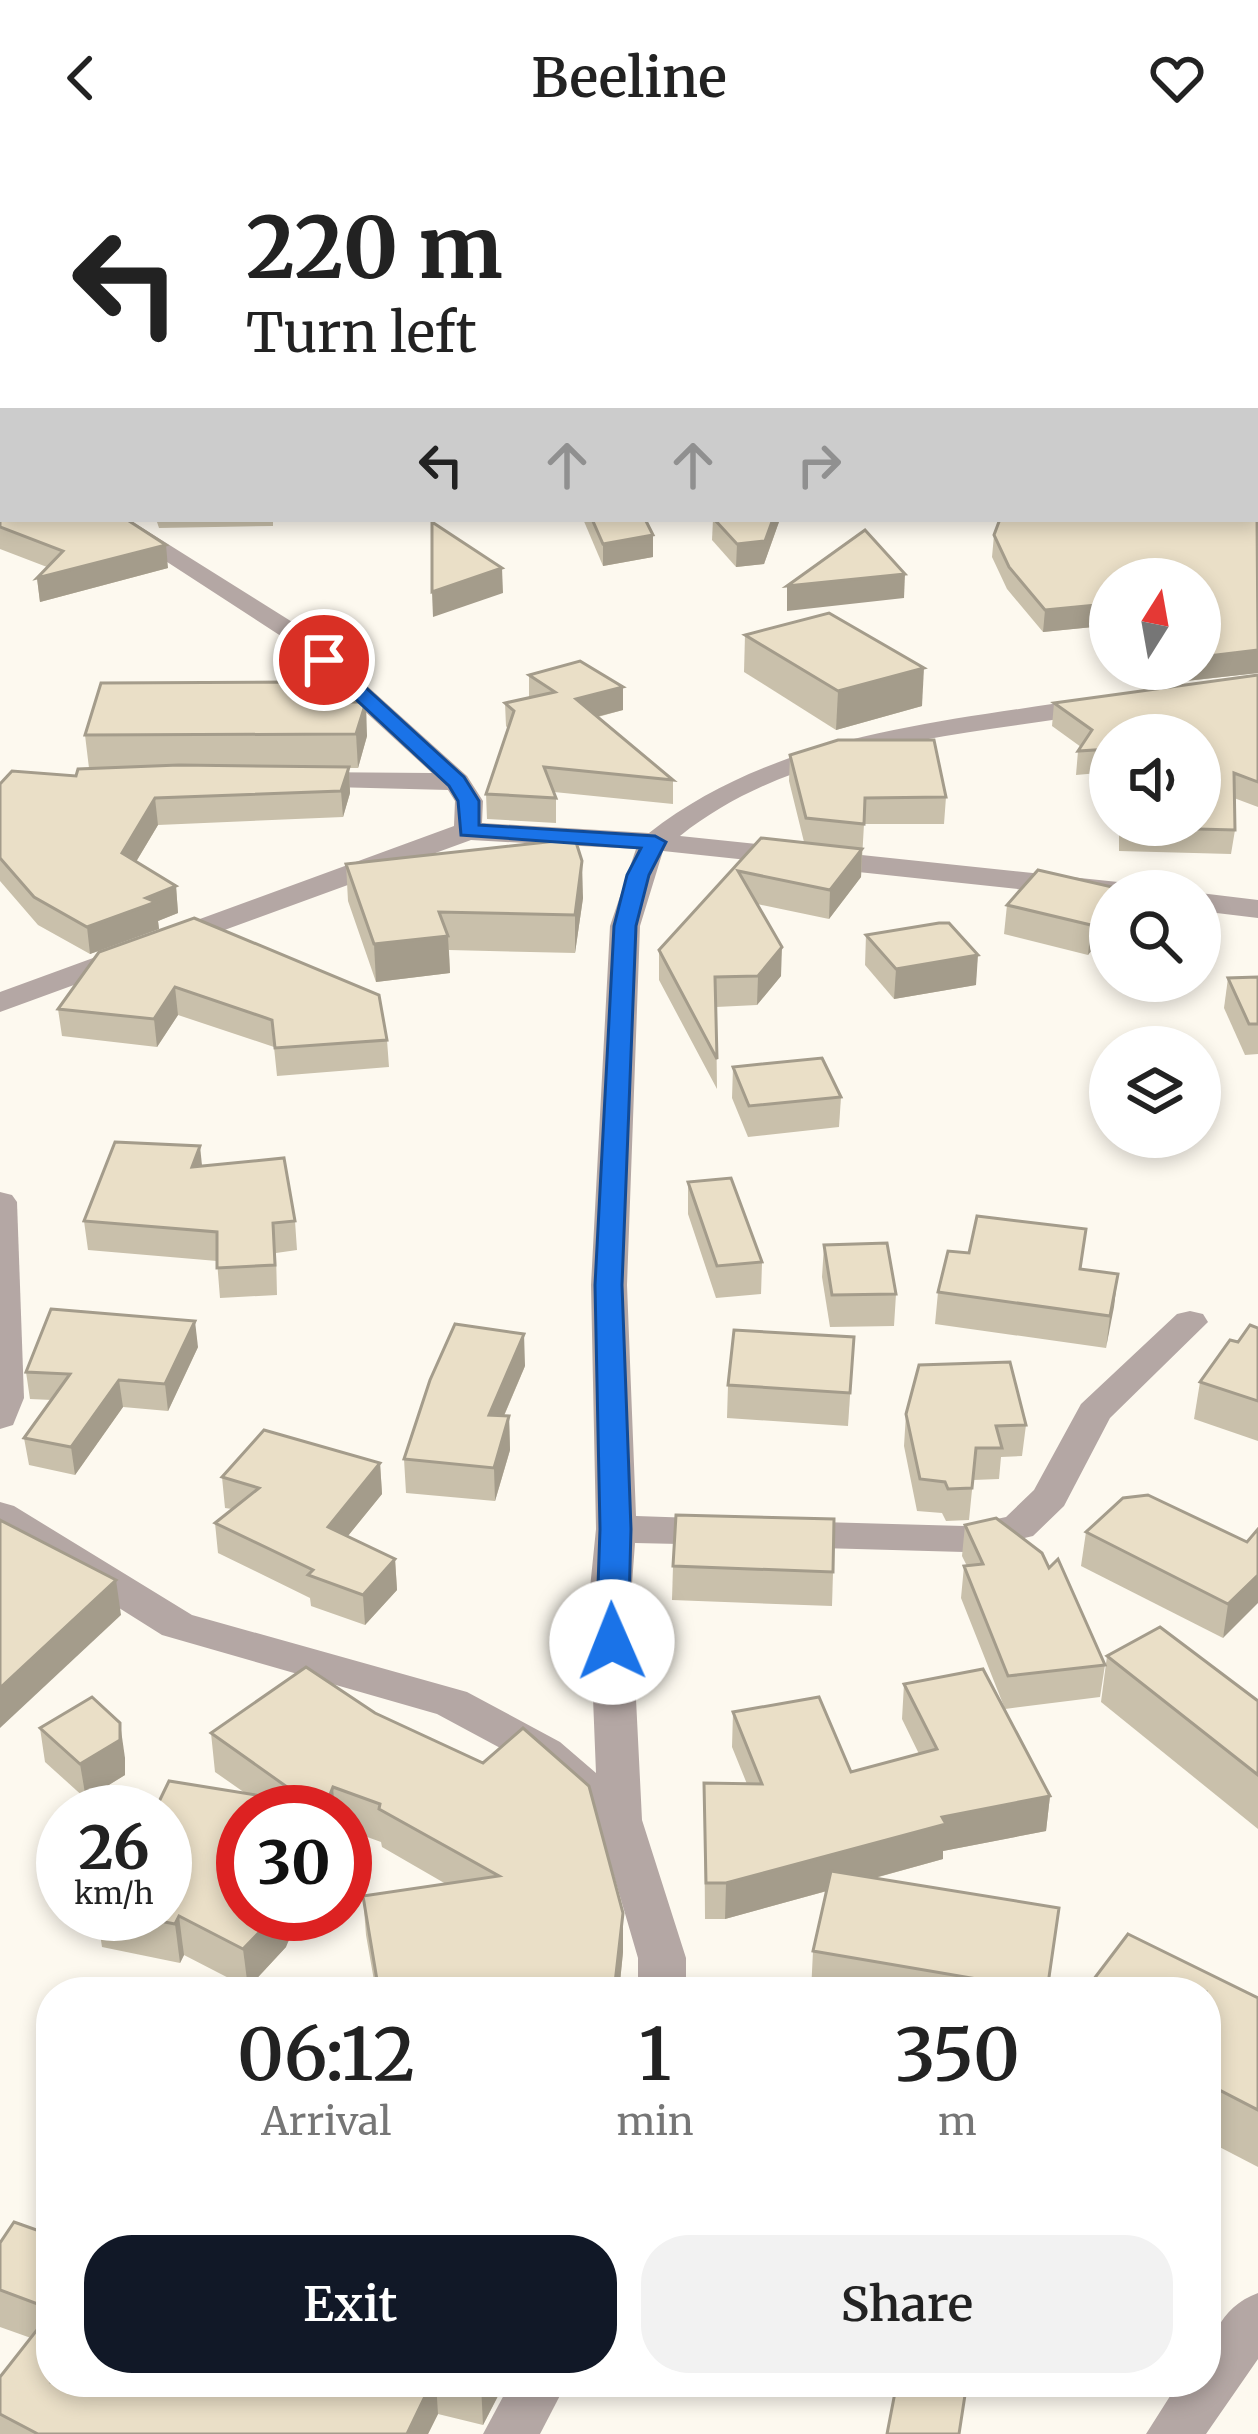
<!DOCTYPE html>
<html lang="en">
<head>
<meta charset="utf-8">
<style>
	:root { --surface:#fff; --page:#f2f2f2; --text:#222; --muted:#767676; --accent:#111827 }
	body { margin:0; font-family:Merriweather,serif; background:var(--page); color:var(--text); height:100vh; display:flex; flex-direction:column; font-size:45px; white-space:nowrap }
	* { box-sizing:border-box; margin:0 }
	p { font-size:39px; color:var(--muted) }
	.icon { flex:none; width:66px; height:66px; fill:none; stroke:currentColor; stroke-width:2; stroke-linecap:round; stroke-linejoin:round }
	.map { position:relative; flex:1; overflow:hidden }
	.sheet { position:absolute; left:36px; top:1821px; width:1185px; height:420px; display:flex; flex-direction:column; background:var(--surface); border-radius:48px; box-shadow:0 6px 18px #0003 }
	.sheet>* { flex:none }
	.hud { position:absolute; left:0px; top:0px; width:1260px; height:366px; box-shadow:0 6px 18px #0003; background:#fff; color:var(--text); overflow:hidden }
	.needle { width:78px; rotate:11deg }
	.controls { position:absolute; left:1089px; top:402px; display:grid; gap:24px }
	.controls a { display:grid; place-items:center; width:132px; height:132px; border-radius:50%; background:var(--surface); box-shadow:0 6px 18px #0003; font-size:60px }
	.speed { position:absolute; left:36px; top:1629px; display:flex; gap:24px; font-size:60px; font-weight:700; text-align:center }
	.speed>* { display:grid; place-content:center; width:156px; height:156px; border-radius:50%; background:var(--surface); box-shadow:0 6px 18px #0003; line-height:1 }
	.speed small { font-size:30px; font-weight:400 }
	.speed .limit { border:18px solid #d22; background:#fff; color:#111 }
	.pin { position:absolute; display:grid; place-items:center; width:102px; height:102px; color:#fff; margin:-51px; border:6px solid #fff; border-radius:50%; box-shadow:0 3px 12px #0007 }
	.me { position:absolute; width:132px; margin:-66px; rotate:359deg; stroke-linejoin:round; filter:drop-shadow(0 0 9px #0008) }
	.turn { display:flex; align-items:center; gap:42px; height:252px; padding:0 48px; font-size:54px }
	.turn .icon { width:156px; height:156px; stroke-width:2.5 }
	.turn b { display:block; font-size:84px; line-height:102px }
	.lanes { display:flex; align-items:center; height:114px; padding:0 48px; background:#0003; justify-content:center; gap:60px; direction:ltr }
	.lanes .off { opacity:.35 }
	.eta { display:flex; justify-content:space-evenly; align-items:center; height:204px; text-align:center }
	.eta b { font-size:72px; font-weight:600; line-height:84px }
	.button { display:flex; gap:24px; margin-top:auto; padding:24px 48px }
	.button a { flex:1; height:138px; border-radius:48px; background:var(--accent); color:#fff; font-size:48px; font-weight:600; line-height:138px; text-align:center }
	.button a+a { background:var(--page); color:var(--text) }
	header { display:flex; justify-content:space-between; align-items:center; height:156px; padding:0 48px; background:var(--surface); font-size:54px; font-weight:600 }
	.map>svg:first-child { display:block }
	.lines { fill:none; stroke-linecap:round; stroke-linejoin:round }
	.minor { fill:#b4a7a4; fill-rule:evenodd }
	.wall { fill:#c9c0ab }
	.shaded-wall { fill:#a49c8b }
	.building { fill:#eadfc7; stroke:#a49c8b; stroke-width:3 }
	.route { fill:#1a73e8; stroke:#114b97; stroke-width:3 }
</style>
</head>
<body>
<header><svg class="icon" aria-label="back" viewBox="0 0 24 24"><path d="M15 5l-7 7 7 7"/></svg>Beeline<svg class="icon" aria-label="heart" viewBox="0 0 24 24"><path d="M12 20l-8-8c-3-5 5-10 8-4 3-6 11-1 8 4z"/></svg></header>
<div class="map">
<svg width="1258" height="2278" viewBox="0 0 1258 2278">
	<rect width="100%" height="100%" fill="#fdf9ef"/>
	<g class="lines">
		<g class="minor">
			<rect x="0" y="255" width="3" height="12"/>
			<path d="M0,294L3,295V310L0,309Z"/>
			<path d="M101,363H128L305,474L467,620L483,645L482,667L649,677C776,577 944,566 1098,541L1111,549L1098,557C958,580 795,588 680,680L1118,726L1133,735H1110V743L663,695L640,770L627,1129L636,1360L724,1363L738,1367L744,1376L738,1385L724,1389L635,1387L631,1442L642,1664L686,1802V1836H638V1802L600,1672L530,1608L437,1558L162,1479L0,1377V1346L14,1350L192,1459L467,1536L560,1586L596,1617L589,1442L596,1373L591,1129L610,770L636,693L471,684L0,856V836L454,670L455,645L448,634L293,630L289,624L293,618L303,616L432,617L287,484Z"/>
			<path d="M1200,737L1258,744V762L1200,755Z"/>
			<path d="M0,1036L12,1039L17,1046L24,1242L13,1269L0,1273Z"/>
			<path d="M1190,1155L1203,1158L1208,1166L1110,1262L1064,1350L1033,1380L964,1396L785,1391L771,1387L765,1378L771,1369L785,1365L964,1370L1006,1361L1034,1334L1081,1248L1177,1158Z"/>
			<path d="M1258,2137V2203L1206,2278H1146L1179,2226H1206C1206,2188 1219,2151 1258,2137Z"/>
			<path d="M511,2226H567L540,2278H483Z"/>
		</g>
	</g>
	<g class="wall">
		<path d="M1257,329L1258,517L1150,529L1137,513H1200L1110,423V479L1103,470L1043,476L1007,433L992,401L994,379L1257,363Z"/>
		<path d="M0,352L168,412L40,446L37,422L47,411L0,393Z"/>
		<path d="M156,363H273V370L159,372Z"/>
		<path d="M583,363H645L653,379V401L603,410Z"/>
		<path d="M713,363H780L764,408L736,411L712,384Z"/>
		<path d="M745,479L922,550L836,574L744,516Z"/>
		<path d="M529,519L623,554L598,561L673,624V648L554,636L556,642V667L487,663L486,638L508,573L506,570L505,547L529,541Z"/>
		<path d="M1258,519V651L1234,642L1235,674L1231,698L1119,695V669H1200L1110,579V616L1076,619L1078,595L1081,591L1052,570L1054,547Z"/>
		<path d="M343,540L344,546L367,580L358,612H349L350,637L343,661L158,669L136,706L176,730L178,757L158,765L159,773L90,798L38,769L0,725V628L76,620L89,612L85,579Z"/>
		<path d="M790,599L946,641L944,668H864L861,721L829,763L757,748L781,820L757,849L716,851L717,933L659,824V794L761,682L804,686L789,625Z"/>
		<path d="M346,708L583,742L575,797L449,794L450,817L376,826L348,745Z"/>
		<path d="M1121,733L1088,799L1004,778L1007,749Z"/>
		<path d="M866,779L976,829L894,843L865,809Z"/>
		<path d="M99,796L387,884L389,911L277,920L274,891L178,859L157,891L62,880L58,853Z"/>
		<path d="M1258,821V898L1245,899L1224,852L1228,822Z"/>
		<path d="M733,911L841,941L839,971L748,981L732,942Z"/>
		<path d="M688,1026L762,1106L761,1138L716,1142L688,1058Z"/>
		<path d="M84,1065H295L297,1094L276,1097L277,1139L220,1142L217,1105L88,1094Z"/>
		<path d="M824,1089L896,1138L894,1170L830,1171L822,1121Z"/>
		<path d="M1081,1113L1118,1118L1106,1192L935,1168L938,1136Z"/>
		<path d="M1258,1172V1285L1194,1263L1200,1226L1238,1186Z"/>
		<path d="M854,1181L848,1270L727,1262L728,1229Z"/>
		<path d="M198,1191L168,1255L123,1251L75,1319L29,1309L24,1282L52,1244L30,1243L26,1216Z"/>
		<path d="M525,1210L504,1260H509L510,1294L495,1345L406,1337L404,1303Z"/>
		<path d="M906,1258L1026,1269L1022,1300L1001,1301L999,1323L973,1324L969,1364L946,1365L942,1357L917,1355L904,1290Z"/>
		<path d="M380,1307L382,1338L347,1381L395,1403L397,1434L365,1469L311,1450L310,1442L218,1397L215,1367L232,1353L225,1352L222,1321Z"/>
		<path d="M965,1369L1049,1412L1105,1509L1100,1541L1005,1553L961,1442L964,1410H967L962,1400Z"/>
		<path d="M1086,1376L1247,1386L1223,1482L1081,1410Z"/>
		<path d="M673,1410L833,1416L832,1450L672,1444Z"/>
		<path d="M1107,1500L1258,1545V1673L1101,1546Z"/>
		<path d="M306,1511L623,1757V1796L619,1836H376L366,1779L363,1740L446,1728L382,1691L381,1686L345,1673V1656H243L286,1791L248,1832L184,1799L180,1807L102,1791L97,1758H165L245,1637L215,1616L211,1577Z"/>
		<path d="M904,1528L1050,1640L1046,1675L943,1695V1703L875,1722L1059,1752L1048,1836H811L813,1795L827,1735L725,1763H705L704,1627L747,1628L732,1591L733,1556L851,1616L919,1598L902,1563Z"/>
		<path d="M40,1572L125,1602V1619L86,1643L45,1606Z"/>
		<path d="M1206,1836L1258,1842V2011L1206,1984Z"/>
		<path d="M51,2079V2226H503L499,2238L483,2269L438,2258L428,2278H0V2221L31,2182L0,2171V2087Z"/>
	</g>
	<g class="shaded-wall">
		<path d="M0,210L3,224V234H0Z"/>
		<path d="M773,363H780L764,408L736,411L737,388Z"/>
		<path d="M653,379V401L603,410V388Z"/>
		<path d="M166,389L168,412L40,446L37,422Z"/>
		<path d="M502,412L503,437L433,461L432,436Z"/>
		<path d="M905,418L904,442L787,455V430Z"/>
		<path d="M1106,448L1103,470L1043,476L1045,454Z"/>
		<path d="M1258,494V517L1150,529L1152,513H1200V501Z"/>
		<path d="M924,512L922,550L836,574L838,535Z"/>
		<path d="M623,531V554L576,566V543Z"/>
		<path d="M366,546L367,580L358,612L356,578Z"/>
		<path d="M349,611L350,637L343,661L341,635Z"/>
		<path d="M155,642L158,669L125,724L122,697Z"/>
		<path d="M862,693L861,721L829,763L830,734Z"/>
		<path d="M582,705L583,742L575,797V759Z"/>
		<path d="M176,730L178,757L158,765L159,773L90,798L87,771L146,742Z"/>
		<path d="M1110,746V772L1088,799L1091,769Z"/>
		<path d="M448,780L450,817L376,826L374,788Z"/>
		<path d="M782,791L781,820L757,849L758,820Z"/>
		<path d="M978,799L976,829L894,843L896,813Z"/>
		<path d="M175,831L178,859L157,891L154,863Z"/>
		<path d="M200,990L203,1019L192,1011Z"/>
		<path d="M1118,1118L1114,1151L1106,1192L1110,1160Z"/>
		<path d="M195,1165L198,1191L168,1255L165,1228Z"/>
		<path d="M524,1178L525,1210L490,1292L489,1259Z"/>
		<path d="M119,1224L123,1251L75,1319L71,1291Z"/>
		<path d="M509,1260L510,1294L495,1345L494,1312Z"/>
		<path d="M380,1307L382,1338L330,1402L328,1371Z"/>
		<path d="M395,1403L397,1434L365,1469L363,1439Z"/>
		<path d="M1258,1419V1447L1223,1482L1228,1448Z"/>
		<path d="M116,1424L121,1459L0,1572V1532Z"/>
		<path d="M120,1567L125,1602V1619L86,1643L80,1608Z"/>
		<path d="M333,1631L335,1656H323Z"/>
		<path d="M1050,1640L1046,1675L943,1695V1703L725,1763L726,1727L942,1661Z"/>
		<path d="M623,1757V1796L619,1836H614Z"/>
		<path d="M277,1758H300L286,1791L248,1832L243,1793Z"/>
		<path d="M179,1760L184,1799L180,1807L175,1768Z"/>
		<path d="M432,2226H436L438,2258L428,2278H407Z"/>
		<path d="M483,2226H503L499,2238L483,2269L481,2229Z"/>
	</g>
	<g class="building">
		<path d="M116,0H214L228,3H107Z"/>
		<path d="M0,52H3V213L0,210Z"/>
		<path d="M0,352H3V363H126L166,389L37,422L63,395L0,371Z"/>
		<path d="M1257,360L1258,494L1200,501V423H1110V454L1106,448L1045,454L1009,411L994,379L1000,363H1257Z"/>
		<path d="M592,363H645L653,379L603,388Z"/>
		<path d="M714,363H773L765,385L737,388Z"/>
		<path d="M432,366L502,412L432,436Z"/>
		<path d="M865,374L905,418L787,430Z"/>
		<path d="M829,457L924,512L838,535L745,479Z"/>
		<path d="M580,505L623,531L576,543L673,624L544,611L556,642L486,638L514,555L505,547L555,536L529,519Z"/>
		<path d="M1258,519V626L1234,617L1235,674L1121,671V669H1200V579H1110V593L1078,595L1092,574L1054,547Z"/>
		<path d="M285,526L343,540L341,546H366L356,578L85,579L101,527Z"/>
		<path d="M838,584H934L946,641L865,642L864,668L806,662L790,599Z"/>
		<path d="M179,609L349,611L341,635L155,642L122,697L176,730L146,742L156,746L87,771L34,741L0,702V628L12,615L76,620L78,613Z"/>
		<path d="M761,682L862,693L830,734L738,715L782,791L758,820L715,821L717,903L659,794Z"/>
		<path d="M575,683L582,705L575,759L439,756L448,780L374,788L346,708Z"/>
		<path d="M1038,714L1121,733L1119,735H1110V746L1091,769L1007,749Z"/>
		<path d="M194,762L379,839L387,884L275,892L272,864L175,831L154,863L58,853L99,796Z"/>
		<path d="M939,767H949L978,799L896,813L866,779Z"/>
		<path d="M1258,821V868H1249L1228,822Z"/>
		<path d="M822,902L841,941L749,950L733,911Z"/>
		<path d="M115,986L200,990L192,1011L284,1002L295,1065L273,1067L275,1109L217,1112V1076L84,1065Z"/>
		<path d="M731,1022L762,1106L717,1110L688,1026Z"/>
		<path d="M977,1060L1086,1073L1080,1113L1118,1118L1110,1160L938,1136L948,1095L969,1097Z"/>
		<path d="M887,1087L896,1138L832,1139L824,1089Z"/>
		<path d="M51,1153L195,1165L165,1228L119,1224L71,1291L24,1282L70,1218L26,1216Z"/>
		<path d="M455,1168L524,1178L489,1259L509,1260L494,1312L404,1303L430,1224Z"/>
		<path d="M1250,1169L1258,1172V1245L1200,1226L1230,1184L1238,1186Z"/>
		<path d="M734,1174L854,1181L850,1237L728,1229Z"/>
		<path d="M1010,1206L1026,1269L996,1270L1002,1292H976L972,1332L948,1333L945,1326L920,1323L906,1258L919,1209Z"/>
		<path d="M264,1274L380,1307L328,1371L395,1403L363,1439L308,1419L313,1414L215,1367L259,1332L222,1321Z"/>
		<path d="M1148,1339L1247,1386L1258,1373V1419L1228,1448L1086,1376L1123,1342Z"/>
		<path d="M676,1359L834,1363L833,1416L673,1410Z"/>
		<path d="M996,1362L1042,1397L1049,1412L1058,1403L1105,1509L1008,1520L964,1410L983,1408L965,1369Z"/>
		<path d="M0,1364L116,1424L0,1532Z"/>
		<path d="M1160,1471L1258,1545V1619L1107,1500Z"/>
		<path d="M306,1511L375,1557L483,1607L523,1572L589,1630L623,1757L614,1836H379L363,1740L499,1720L379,1653L380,1648L333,1631L323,1656H243V1758H277L243,1793L179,1760L175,1768L124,1758H165V1656H154L169,1625L311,1648L211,1577Z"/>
		<path d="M983,1513L1050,1640L942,1661L946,1668L726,1727H706L704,1627L762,1628L733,1556L819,1541L851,1616L937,1593L904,1528Z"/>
		<path d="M92,1541L120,1567V1584L80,1608L40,1572Z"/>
		<path d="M831,1715L1059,1752L1047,1835L813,1795Z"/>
		<path d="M1128,1778L1258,1842V1954L1206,1927V1836H1084Z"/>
		<path d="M14,2066L51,2079V2153L0,2134V2087Z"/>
		<path d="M51,2156V2226H432L407,2278H38L0,2258V2221Z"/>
		<path d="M897,2226H967L959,2278H887Z"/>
	</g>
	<path class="route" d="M318,500H331L464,621L479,645V669L655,680L666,686L649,719L636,770L622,1129L631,1373L628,1486L624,1494H601L596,1486L600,1373L595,1129L614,770L627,719L641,692L461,679L458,645L449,630L318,508Z"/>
</svg>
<div class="controls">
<a><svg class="needle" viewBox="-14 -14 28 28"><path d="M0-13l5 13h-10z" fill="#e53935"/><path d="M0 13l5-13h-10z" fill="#767676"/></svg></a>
<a><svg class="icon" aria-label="sound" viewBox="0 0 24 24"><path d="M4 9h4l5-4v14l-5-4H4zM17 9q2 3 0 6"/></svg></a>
<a><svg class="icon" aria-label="search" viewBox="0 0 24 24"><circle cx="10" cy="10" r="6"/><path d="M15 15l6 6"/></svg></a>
<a><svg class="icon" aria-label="layers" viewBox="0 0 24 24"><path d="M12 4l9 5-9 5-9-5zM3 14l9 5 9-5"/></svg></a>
</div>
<div class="speed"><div>26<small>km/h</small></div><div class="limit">30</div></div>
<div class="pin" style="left:324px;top:504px;background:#d93025"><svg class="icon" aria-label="arrive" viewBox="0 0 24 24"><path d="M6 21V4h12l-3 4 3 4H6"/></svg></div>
<svg class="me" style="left:612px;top:1486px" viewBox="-20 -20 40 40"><circle r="19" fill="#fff"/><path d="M0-13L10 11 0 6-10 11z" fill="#1a73e8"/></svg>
<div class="hud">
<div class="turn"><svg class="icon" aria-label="left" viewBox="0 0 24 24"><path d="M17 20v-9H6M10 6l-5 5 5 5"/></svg><div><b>220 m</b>Turn left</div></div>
<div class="lanes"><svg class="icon" aria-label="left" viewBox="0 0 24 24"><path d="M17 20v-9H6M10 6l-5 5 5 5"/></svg><svg class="icon off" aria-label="ahead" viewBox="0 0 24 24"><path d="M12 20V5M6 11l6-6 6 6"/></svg><svg class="icon off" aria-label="ahead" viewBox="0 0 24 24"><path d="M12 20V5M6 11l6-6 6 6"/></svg><svg class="icon off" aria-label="right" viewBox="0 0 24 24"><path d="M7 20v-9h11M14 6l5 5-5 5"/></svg></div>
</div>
<section class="sheet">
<div class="eta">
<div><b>06:12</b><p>Arrival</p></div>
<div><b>1</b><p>min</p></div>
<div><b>350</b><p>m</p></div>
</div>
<div class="button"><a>Exit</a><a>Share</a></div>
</section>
</div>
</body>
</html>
